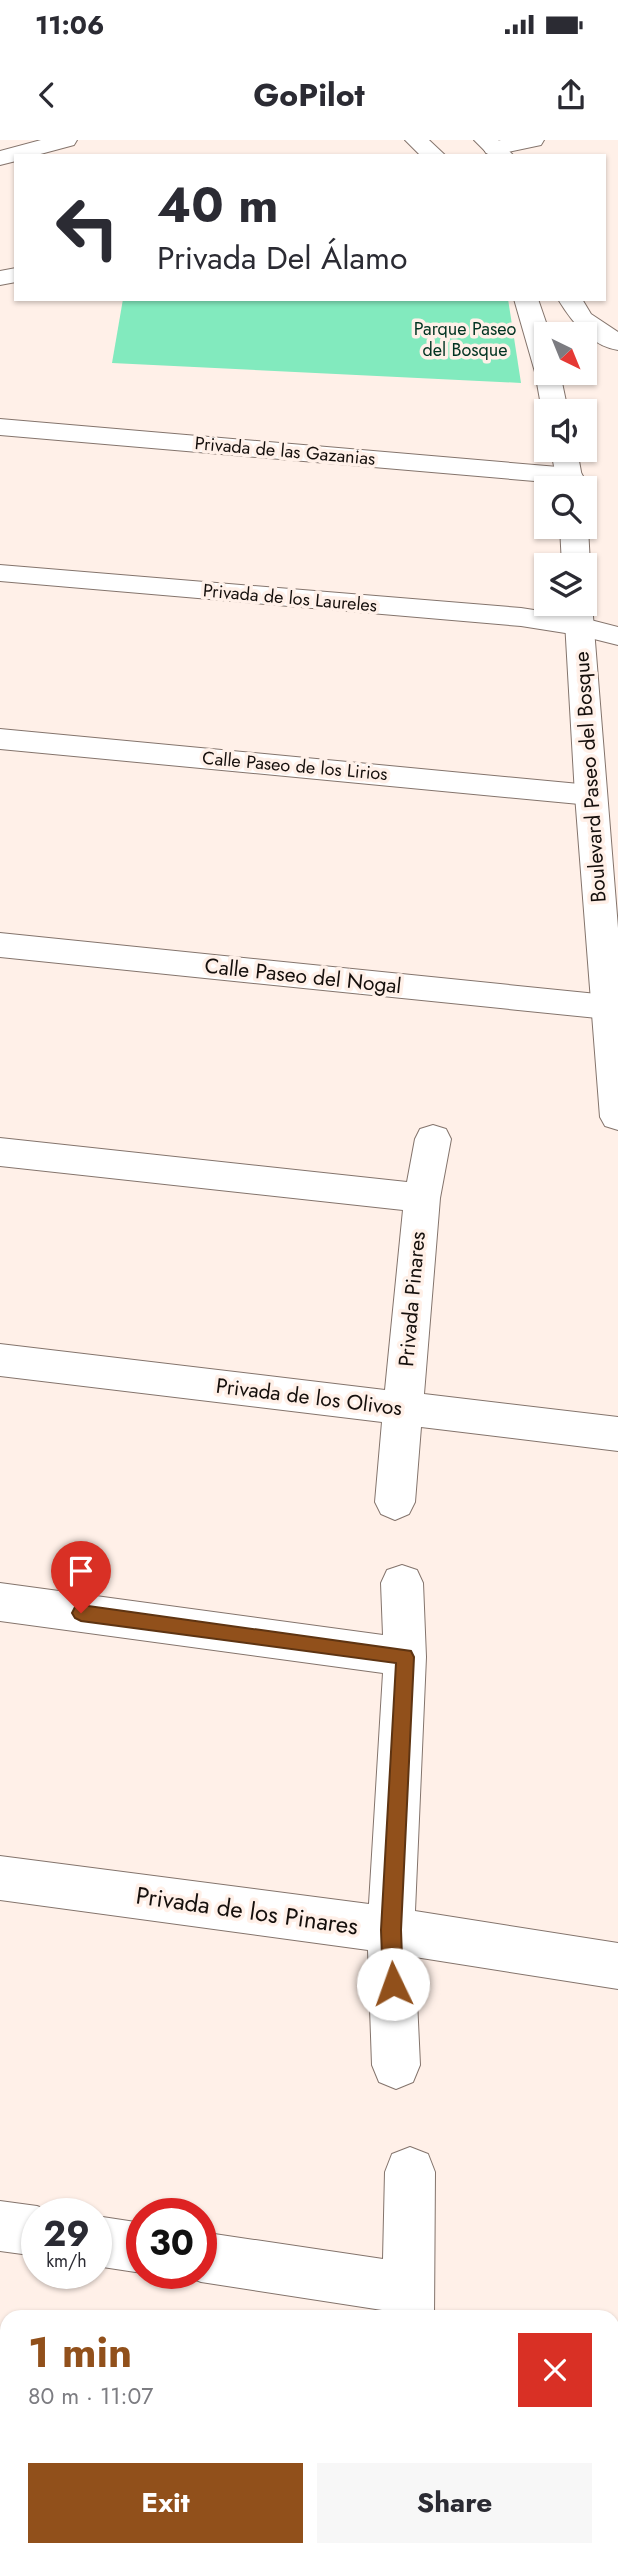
<!DOCTYPE html>
<html lang="en">
<head>
<meta charset="utf-8">
<style>
	:root { --surface:#fff; --page:#f7f7f7; --text:#2b2b33; --muted:#7c7c81; --accent:#91501b }
	body { margin:0; font-family:Jost,sans-serif; background:var(--page); color:var(--text); height:100vh; display:flex; flex-direction:column; font-size:26px; white-space:nowrap }
	* { box-sizing:border-box; margin:0 }
	p { font-size:23px; color:var(--muted) }
	.icon { flex:none; width:38px; height:38px; fill:none; stroke:currentColor; stroke-width:2; stroke-linecap:round; stroke-linejoin:round }
	.map { position:relative; flex:1; overflow:hidden }
	.sheet { position:absolute; left:0px; top:2170px; width:620px; height:247px; display:flex; flex-direction:column; background:var(--surface); border-radius:21px 21px 0 0; box-shadow:0 2px 5px #0004 }
	.sheet>* { flex:none }
	.hud { position:absolute; left:14px; top:14px; width:592px; height:147px; border-radius:0px; box-shadow:0 2px 5px #0004; background:#fff; color:var(--text); overflow:hidden }
	.needle { width:46px; rotate:137deg }
	.fabs { position:absolute; left:534px; top:182px; display:grid; gap:14px }
	.fabs a { display:grid; place-items:center; width:63px; height:63px; border-radius:0px; background:var(--surface); box-shadow:0 2px 5px #0004; font-size:35px }
	.speed { position:absolute; left:21px; top:2058px; display:flex; gap:14px; font-size:35px; font-weight:700; text-align:center }
	.speed>* { display:grid; place-content:center; width:91px; height:91px; border-radius:50%; background:var(--surface); box-shadow:0 2px 5px #0004; line-height:1 }
	.speed small { font-size:18px; font-weight:400 }
	.speed .limit { border:10px solid #d22; background:#fff; color:#111 }
	.pin { position:absolute; display:grid; place-items:center; width:60px; height:60px; color:#fff; margin:-72px -30px; border-radius:50% 50% 50% 0; rotate:-45deg; box-shadow:0 0 7px #0007 }
	.pin .icon { rotate:45deg }
	.me { position:absolute; width:77px; margin:-38px; rotate:357deg; stroke-linejoin:round; filter:drop-shadow(0 0 5px #0008) }
	.turn { display:flex; align-items:center; gap:24px; height:147px; padding:0 28px; font-size:32px }
	.turn .icon { width:91px; height:91px; stroke-width:2.5 }
	.turn b { display:block; font-size:49px; line-height:60px }
	.round { display:grid; place-items:center; flex:none; width:74px; height:74px; border-radius:0px; background:var(--page) }
	.overview { display:flex; align-items:center; justify-content:space-between; height:119px; padding:0 28px }
	h1 { font-size:42px; font-weight:700; line-height:52px; color:var(--accent) }
	.button { display:flex; gap:14px; margin-top:auto; padding:14px 28px }
	.button a { flex:1; height:80px; border-radius:0px; background:var(--accent); color:#fff; font-size:28px; font-weight:700; line-height:80px; text-align:center }
	.button a+a { background:var(--page); color:var(--text) }
	.status { display:flex; justify-content:space-between; align-items:center; height:49px; padding:0 35px; background:var(--surface); direction:ltr }
	.status svg { height:19px; fill:currentColor }
	header { display:flex; justify-content:space-between; align-items:center; height:91px; padding:0 28px; background:var(--surface); font-size:32px; font-weight:700 }
	.map>svg:first-child { display:block }
	.green { fill:#82eabe }
	.lines { fill:none; stroke-linecap:round; stroke-linejoin:round }
	.minor-casing { stroke:#84746c; stroke-width:2 }
	.tertiary-casing { stroke:#84746c; stroke-width:2 }
	.minor { fill:#fff; fill-rule:evenodd }
	.tertiary { fill:#fff; fill-rule:evenodd }
	.route { fill:#91501b; stroke:#5e3412; stroke-width:2 }
	.labels { text-anchor:middle; stroke-width:7; stroke-linejoin:round; paint-order:stroke }
	.far-park-label { font-size:18px; fill:#003321; stroke:#fff0e8 }
	.far-street-label { font-size:18px; fill:#150f0c; stroke:#fff0e8 }
	.street-label { font-size:21px; fill:#150f0c; stroke:#fff0e8 }
	.near-street-label { font-size:24px; fill:#150f0c; stroke:#fff0e8 }
</style>
</head>
<body>
<div class="status"><b>11:06</b><svg viewBox="0 0 49 12"><path d="M0 12V9h3v3zM5 12V6h3v6zM10 12V3h3v9zM15 12V0h3v12zM26 1h20v11H26zM47 4h2v5h-2z"/></svg></div>
<header><svg class="icon" aria-label="back" viewBox="0 0 24 24"><path d="M15 5l-7 7 7 7"/></svg>GoPilot<svg class="icon" aria-label="share" viewBox="0 0 24 24"><path d="M12 15V3M7 8l5-5 5 5M5 13v7h14v-7"/></svg></header>
<div class="map">
<svg width="618" height="2416" viewBox="0 0 618 2416">
	<rect width="100%" height="100%" fill="#fff0e8"/>
	<path class="green" d="M123,159H508L521,243L112,223Z"/>
	<g class="lines">
		<g class="minor-casing">
			<g id="minor">
				<path d="M41,0H77L74,5L33,16H16V21L0,25V11Z"/>
				<path d="M501,0H544L541,5L494,15L486,13L483,8L486,3Z"/>
				<path d="M16,128V142L0,145V131Z"/>
				<path d="M0,279L570,328L579,330L583,336L579,342L570,344L0,295Z"/>
				<path d="M0,425L521,468L579,477L618,487V505L578,495L521,486L0,441Z"/>
				<path d="M0,589L590,645L601,648L605,655L601,662L590,665L0,609Z"/>
				<path d="M0,793L607,855L618,858V876L607,879L0,817Z"/>
				<path d="M433,985L446,989L451,999L440,1058L424,1254L618,1277V1311L421,1287L415,1362L409,1374L395,1380L381,1374L375,1362L382,1282L0,1236V1204L385,1250L403,1070L0,1026V998L407,1042L415,999L420,989Z"/>
				<path d="M402,1425L417,1430L423,1443L426,1517L415,1771L618,1803V1849L415,1817L420,1925L413,1942L396,1949L379,1942L372,1925L368,1810L0,1760V1716L369,1764L383,1533L0,1481V1443L383,1495L381,1443L387,1430Z"/>
				<path d="M410,2007L428,2014L435,2032L434,2177H382V2170L201,2142L183,2135L201,2133V2092L383,2119L385,2032L392,2014Z"/>
				<path d="M0,2061L37,2066L55,2073L37,2074V2116L0,2111Z"/>
				<path d="M96,2076L142,2083V2133L96,2126Z"/>
				<rect x="376" y="2410" width="54" height="6"/>
			</g>
		</g>
		<g class="tertiary-casing">
			<g id="tertiary">
				<path d="M405,0H429L446,16H421Z"/>
				<path d="M474,0H498L514,16H490Z"/>
				<path d="M514,159H538L550,194H546V233H560L568,271H546V276L542,271L535,232Z"/>
				<path d="M558,159H582L591,174L618,192V210C591,206 571,181 558,159Z"/>
				<path d="M551,310H577L584,348H558Z"/>
				<path d="M584,382L588,387L590,425L584,431V425H562L560,387H584Z"/>
				<path d="M584,457L592,464L618,788V990L605,986L600,977L575,655L564,464H584Z"/>
			</g>
		</g>
		<use href="#minor" class="minor"/>
		<use href="#tertiary" class="tertiary"/>
	</g>
	<path class="route" d="M81,1465L411,1511L414,1517L401,1790L403,1844L400,1851L393,1854L386,1851L383,1844L381,1790L396,1523L81,1481L75,1478L72,1473L75,1467Z"/>
	<g class="labels">
		<g class="far-park-label">
			<text x="465" y="195">Parque Paseo<tspan x="465" dy="21">del Bosque</tspan></text>
		</g>
		<g class="far-street-label">
			<text transform="translate(285 311) rotate(5)" y="6">Privada de las Gazanias</text>
			<text transform="translate(290 458) rotate(5)" y="6">Privada de los Laureles</text>
			<text transform="translate(295 626) rotate(5)" y="6">Calle Paseo de los Lirios</text>
		</g>
		<g class="street-label">
			<text transform="translate(590 637) rotate(-94)" y="7">Boulevard Paseo del Bosque</text>
			<text transform="translate(303 836) rotate(6)" y="7">Calle Paseo del Nogal</text>
			<text transform="translate(412 1159) rotate(-85)" y="7">Privada Pinares</text>
			<text transform="translate(309 1257) rotate(7)" y="7">Privada de los Olivos</text>
		</g>
		<g class="near-street-label">
			<text transform="translate(247 1771) rotate(8)" y="8">Privada de los Pinares</text>
		</g>
	</g>
</svg>
<div class="fabs">
<a><svg class="needle" viewBox="-14 -14 28 28"><path d="M0-13l5 13h-10z" fill="#e53935"/><path d="M0 13l5-13h-10z" fill="#7c7c81"/></svg></a>
<a><svg class="icon" aria-label="sound" viewBox="0 0 24 24"><path d="M4 9h4l5-4v14l-5-4H4zM17 9q2 3 0 6"/></svg></a>
<a><svg class="icon" aria-label="search" viewBox="0 0 24 24"><circle cx="10" cy="10" r="6"/><path d="M15 15l6 6"/></svg></a>
<a><svg class="icon" aria-label="layers" viewBox="0 0 24 24"><path d="M12 4l9 5-9 5-9-5zM3 14l9 5 9-5"/></svg></a>
</div>
<div class="speed"><div>29<small>km/h</small></div><div class="limit">30</div></div>
<div class="pin" style="left:81px;top:1473px;background:#d93025"><svg class="icon" aria-label="arrive" viewBox="0 0 24 24"><path d="M6 21V4h12l-3 4 3 4H6"/></svg></div>
<svg class="me" style="left:393px;top:1844px" viewBox="-20 -20 40 40"><circle r="19" fill="#fff"/><path d="M0-13L10 11 0 6-10 11z" fill="#91501b"/></svg>
<div class="hud">
<div class="turn"><svg class="icon" aria-label="left" viewBox="0 0 24 24"><path d="M17 20v-9H6M10 6l-5 5 5 5"/></svg><div><b>40 m</b>Privada Del Álamo</div></div>
</div>
<section class="sheet">
<div class="overview"><div><h1>1 min</h1><p>80 m · 11:07</p></div><a class="round" style="background:#d93025;color:#fff"><svg class="icon" aria-label="close" viewBox="0 0 24 24"><path d="M6 6l12 12M18 6L6 18"/></svg></a></div>
<div class="button"><a>Exit</a><a>Share</a></div>
</section>
</div>
</body>
</html>
